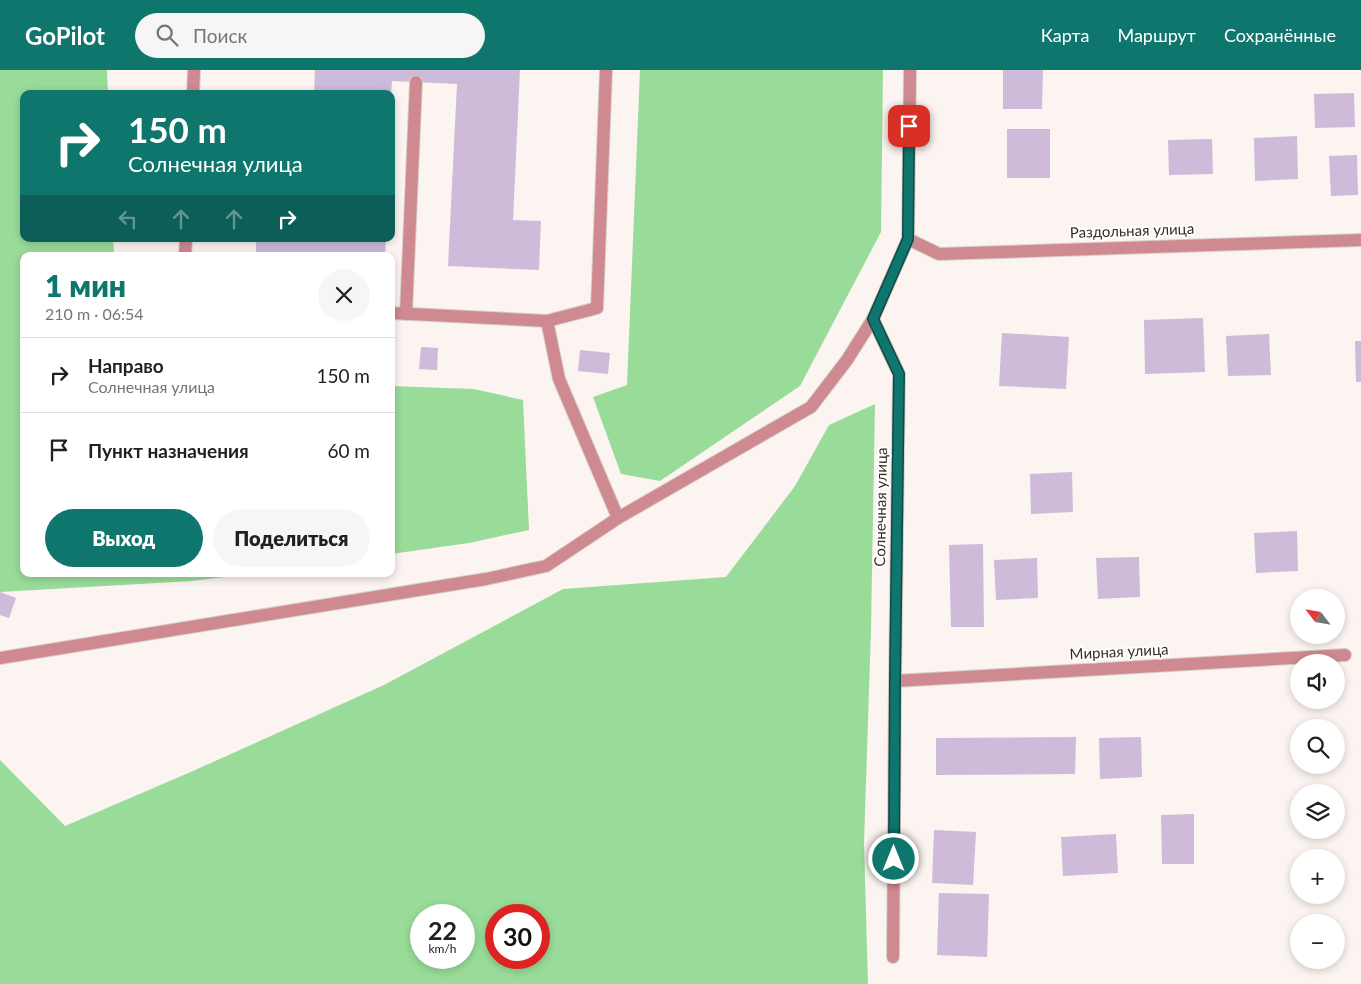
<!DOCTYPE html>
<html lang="ru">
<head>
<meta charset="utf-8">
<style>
	:root { --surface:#fff; --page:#f6f6f6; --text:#202124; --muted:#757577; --line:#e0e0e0; --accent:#0f766e }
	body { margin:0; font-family:Lato,sans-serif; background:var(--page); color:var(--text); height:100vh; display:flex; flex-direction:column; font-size:19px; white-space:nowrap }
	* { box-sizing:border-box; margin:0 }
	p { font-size:16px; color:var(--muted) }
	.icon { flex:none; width:28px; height:28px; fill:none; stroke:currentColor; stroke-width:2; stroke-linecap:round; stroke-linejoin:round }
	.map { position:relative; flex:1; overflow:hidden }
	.panel { position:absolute; left:20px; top:182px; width:375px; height:325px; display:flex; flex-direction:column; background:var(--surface); border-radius:10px; box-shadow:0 2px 8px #0003 }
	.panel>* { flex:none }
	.guide { position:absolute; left:20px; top:20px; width:375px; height:152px; border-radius:10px; box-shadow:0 2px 8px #0003; background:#0f766e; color:#fff; overflow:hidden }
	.needle { width:32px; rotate:301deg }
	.controls { position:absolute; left:1290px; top:519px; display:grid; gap:10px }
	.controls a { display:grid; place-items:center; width:55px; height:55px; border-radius:50%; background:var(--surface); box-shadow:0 2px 8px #0003; font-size:25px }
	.speed { position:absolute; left:410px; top:834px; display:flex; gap:10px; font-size:25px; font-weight:700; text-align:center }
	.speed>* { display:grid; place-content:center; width:65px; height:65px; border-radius:50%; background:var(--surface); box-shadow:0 2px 8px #0003; line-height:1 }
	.speed small { font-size:12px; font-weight:400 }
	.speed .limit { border:8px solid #d22; background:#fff; color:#111 }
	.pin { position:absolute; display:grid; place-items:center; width:42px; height:42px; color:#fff; margin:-21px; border-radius:10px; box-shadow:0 2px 8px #0006 }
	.me { position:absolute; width:55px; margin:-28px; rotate:0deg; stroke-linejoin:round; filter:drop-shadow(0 0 4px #0008) }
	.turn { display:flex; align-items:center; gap:18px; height:105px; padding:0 25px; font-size:22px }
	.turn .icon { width:65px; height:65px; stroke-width:2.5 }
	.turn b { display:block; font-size:35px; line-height:42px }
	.lanes { display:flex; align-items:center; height:48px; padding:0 25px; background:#0003; justify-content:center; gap:25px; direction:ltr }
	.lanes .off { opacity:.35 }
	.round { display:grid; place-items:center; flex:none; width:52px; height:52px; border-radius:26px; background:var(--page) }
	.summary { display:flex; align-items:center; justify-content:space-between; height:85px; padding:0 25px }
	h1 { font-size:30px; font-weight:800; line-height:38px; color:var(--accent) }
	.action { display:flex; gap:10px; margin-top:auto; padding:10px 25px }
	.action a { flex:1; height:58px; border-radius:30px; background:var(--accent); color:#fff; font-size:20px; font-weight:800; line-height:58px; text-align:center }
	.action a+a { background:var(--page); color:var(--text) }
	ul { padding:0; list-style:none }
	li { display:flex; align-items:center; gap:15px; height:75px; padding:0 25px; border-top:1px solid var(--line) }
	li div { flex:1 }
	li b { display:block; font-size:19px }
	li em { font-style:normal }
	header { display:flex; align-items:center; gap:30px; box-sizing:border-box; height:70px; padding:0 25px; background:var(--accent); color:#fff }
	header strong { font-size:24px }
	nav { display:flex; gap:28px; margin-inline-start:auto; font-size:18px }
	.search { width:350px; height:45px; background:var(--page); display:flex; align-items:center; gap:12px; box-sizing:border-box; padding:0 18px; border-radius:28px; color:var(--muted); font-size:19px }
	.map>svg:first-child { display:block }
	.green { fill:#99dc99; fill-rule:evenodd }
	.building { fill:#cdbbd9 }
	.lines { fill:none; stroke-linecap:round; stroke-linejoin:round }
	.lane-casing { stroke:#d8d0cb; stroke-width:14 }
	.street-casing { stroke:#d8d0cb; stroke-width:14 }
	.lane { stroke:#ce8a90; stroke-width:12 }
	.street { stroke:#ce8a90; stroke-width:12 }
	.route-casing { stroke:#0a4d48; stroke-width:12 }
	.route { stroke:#0f766e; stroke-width:9 }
	.labels { text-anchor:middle; stroke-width:4; stroke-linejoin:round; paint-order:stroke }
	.street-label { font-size:15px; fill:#392c25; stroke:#fff }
</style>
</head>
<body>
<header>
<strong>GoPilot</strong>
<div class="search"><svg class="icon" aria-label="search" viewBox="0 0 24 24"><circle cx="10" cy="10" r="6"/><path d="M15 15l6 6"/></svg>Поиск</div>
<nav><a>Карта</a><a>Маршрут</a><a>Сохранённые</a></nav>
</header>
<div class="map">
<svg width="1361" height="914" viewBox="0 0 1361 914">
	<rect width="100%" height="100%" fill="#fbf4f0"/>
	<g class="green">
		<path d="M0,0H107L108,24H24V169H113L114,186H24V504H248L192,511L0,522Z"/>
		<path d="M640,0H883L881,162L800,316L660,411L621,404L593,327L627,315Z"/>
		<path d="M391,316L474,319L523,330L529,460L469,473L391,484Z"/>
		<path d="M875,334L871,559L864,773L868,914H0V690L65,756L193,701L384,615L563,519L726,507L795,416L829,355ZM421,845H464V888H421ZM496,845H539V888H496Z"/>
	</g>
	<g class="building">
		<path d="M315,0H520L513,150L541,151L539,200L448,196L457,14L392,11L391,24H314Z"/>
		<path d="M1003,0H1043L1042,39H1003Z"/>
		<path d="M1354,23L1355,57L1315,58L1314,24Z"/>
		<rect x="1007" y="59" width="43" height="49"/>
		<path d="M1297,66L1298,109L1255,111L1254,68Z"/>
		<path d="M1212,69L1213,104L1169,105L1168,70Z"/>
		<path d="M1357,85L1358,125L1331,126L1329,86Z"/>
		<path d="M256,169H386L385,186H256Z"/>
		<path d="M1203,248L1205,302L1145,304L1144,250Z"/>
		<path d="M1002,263L1069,267L1066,319L999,316Z"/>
		<path d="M1269,264L1271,305L1228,306L1226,266Z"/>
		<path d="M1355,271H1361V312H1356Z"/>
		<path d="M421,277L438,278L437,300L419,299Z"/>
		<path d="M580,280L610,283L608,304L578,301Z"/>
		<path d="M1072,402L1073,442L1031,444L1030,404Z"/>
		<path d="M1297,461L1298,501L1256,503L1254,463Z"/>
		<path d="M983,474L984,557H951L949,475Z"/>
		<path d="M1139,487L1140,527L1098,529L1096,488Z"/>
		<path d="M1037,488L1038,528L996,530L994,490Z"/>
		<path d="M0,522L16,528L9,548L0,545Z"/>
		<path d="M1076,667L1075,704L936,705V668Z"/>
		<path d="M1141,667L1142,707L1100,709L1099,668Z"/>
		<path d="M1194,744V794H1162L1161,745Z"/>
		<path d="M934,760L976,762L973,815L932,813Z"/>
		<path d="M1116,764L1118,803L1063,806L1061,767Z"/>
		<path d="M939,823L989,824L987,887L937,885Z"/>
	</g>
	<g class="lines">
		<g class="lane-casing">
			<g id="lane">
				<path d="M193,24L194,0"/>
				<path d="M185,186L186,169"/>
				<path d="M391,243L547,251L597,238L606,0"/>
				<path d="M406,244L416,12"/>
				<path d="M547,251L559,309L618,448"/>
				<path d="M0,588L486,509L546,496L618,448L811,337L847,290L873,249"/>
			</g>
		</g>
		<g class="street-casing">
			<g id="street">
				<path d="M908,169L939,184L1361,170"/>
				<path d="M895,611L1345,585"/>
				<path d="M893,887L895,611L899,304L873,249L908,169L910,0"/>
			</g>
		</g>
		<use href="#lane" class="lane"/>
		<use href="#street" class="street"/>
	</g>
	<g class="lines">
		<g class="route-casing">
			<path id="route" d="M894,789L895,611L899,304L873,249L908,169L909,56"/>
		</g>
		<use href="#route" class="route"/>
	</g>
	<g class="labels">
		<g class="street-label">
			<text transform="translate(1132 161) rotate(-2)" y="5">Раздольная улица</text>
			<text transform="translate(881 437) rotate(-89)" y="5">Солнечная улица</text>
			<text transform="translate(1119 582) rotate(-3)" y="5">Мирная улица</text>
		</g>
	</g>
</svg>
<div class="controls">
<a><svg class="needle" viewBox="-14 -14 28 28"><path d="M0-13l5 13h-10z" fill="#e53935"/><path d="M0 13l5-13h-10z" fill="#757577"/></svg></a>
<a><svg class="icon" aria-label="sound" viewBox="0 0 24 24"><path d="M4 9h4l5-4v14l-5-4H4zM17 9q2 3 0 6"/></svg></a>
<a><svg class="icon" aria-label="search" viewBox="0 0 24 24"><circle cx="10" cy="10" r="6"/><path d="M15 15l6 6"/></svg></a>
<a><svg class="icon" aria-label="layers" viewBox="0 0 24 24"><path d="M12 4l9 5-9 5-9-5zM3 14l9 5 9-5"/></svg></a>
<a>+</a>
<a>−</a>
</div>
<div class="speed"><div>22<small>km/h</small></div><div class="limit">30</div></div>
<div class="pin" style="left:909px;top:56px;background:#d93025"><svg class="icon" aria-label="arrive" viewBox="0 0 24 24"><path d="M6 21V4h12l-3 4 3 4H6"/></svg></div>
<svg class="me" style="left:894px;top:789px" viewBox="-20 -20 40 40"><circle r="17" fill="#0f766e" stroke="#fff" stroke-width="3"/><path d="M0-11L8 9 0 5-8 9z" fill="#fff"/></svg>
<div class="guide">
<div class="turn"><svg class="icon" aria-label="right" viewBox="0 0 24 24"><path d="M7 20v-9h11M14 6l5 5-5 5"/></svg><div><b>150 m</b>Солнечная улица</div></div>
<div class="lanes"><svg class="icon off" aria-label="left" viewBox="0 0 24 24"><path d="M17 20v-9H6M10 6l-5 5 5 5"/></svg><svg class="icon off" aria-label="ahead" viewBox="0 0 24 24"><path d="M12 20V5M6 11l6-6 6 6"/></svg><svg class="icon off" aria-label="ahead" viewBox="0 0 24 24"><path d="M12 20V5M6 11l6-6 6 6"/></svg><svg class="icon" aria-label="right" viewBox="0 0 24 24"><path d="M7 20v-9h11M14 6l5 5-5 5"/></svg></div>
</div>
<section class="panel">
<div class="summary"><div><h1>1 мин</h1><p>210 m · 06:54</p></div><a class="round"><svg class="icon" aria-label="close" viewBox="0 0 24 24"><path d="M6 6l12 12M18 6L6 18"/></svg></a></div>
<ul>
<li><svg class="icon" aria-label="right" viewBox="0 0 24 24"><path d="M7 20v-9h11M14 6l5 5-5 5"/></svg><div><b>Направо</b><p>Солнечная улица</p></div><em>150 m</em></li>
<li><svg class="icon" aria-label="arrive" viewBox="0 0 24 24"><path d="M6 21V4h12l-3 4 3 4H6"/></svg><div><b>Пункт назначения</b></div><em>60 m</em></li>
</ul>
<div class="action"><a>Выход</a><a>Поделиться</a></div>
</section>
</div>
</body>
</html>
